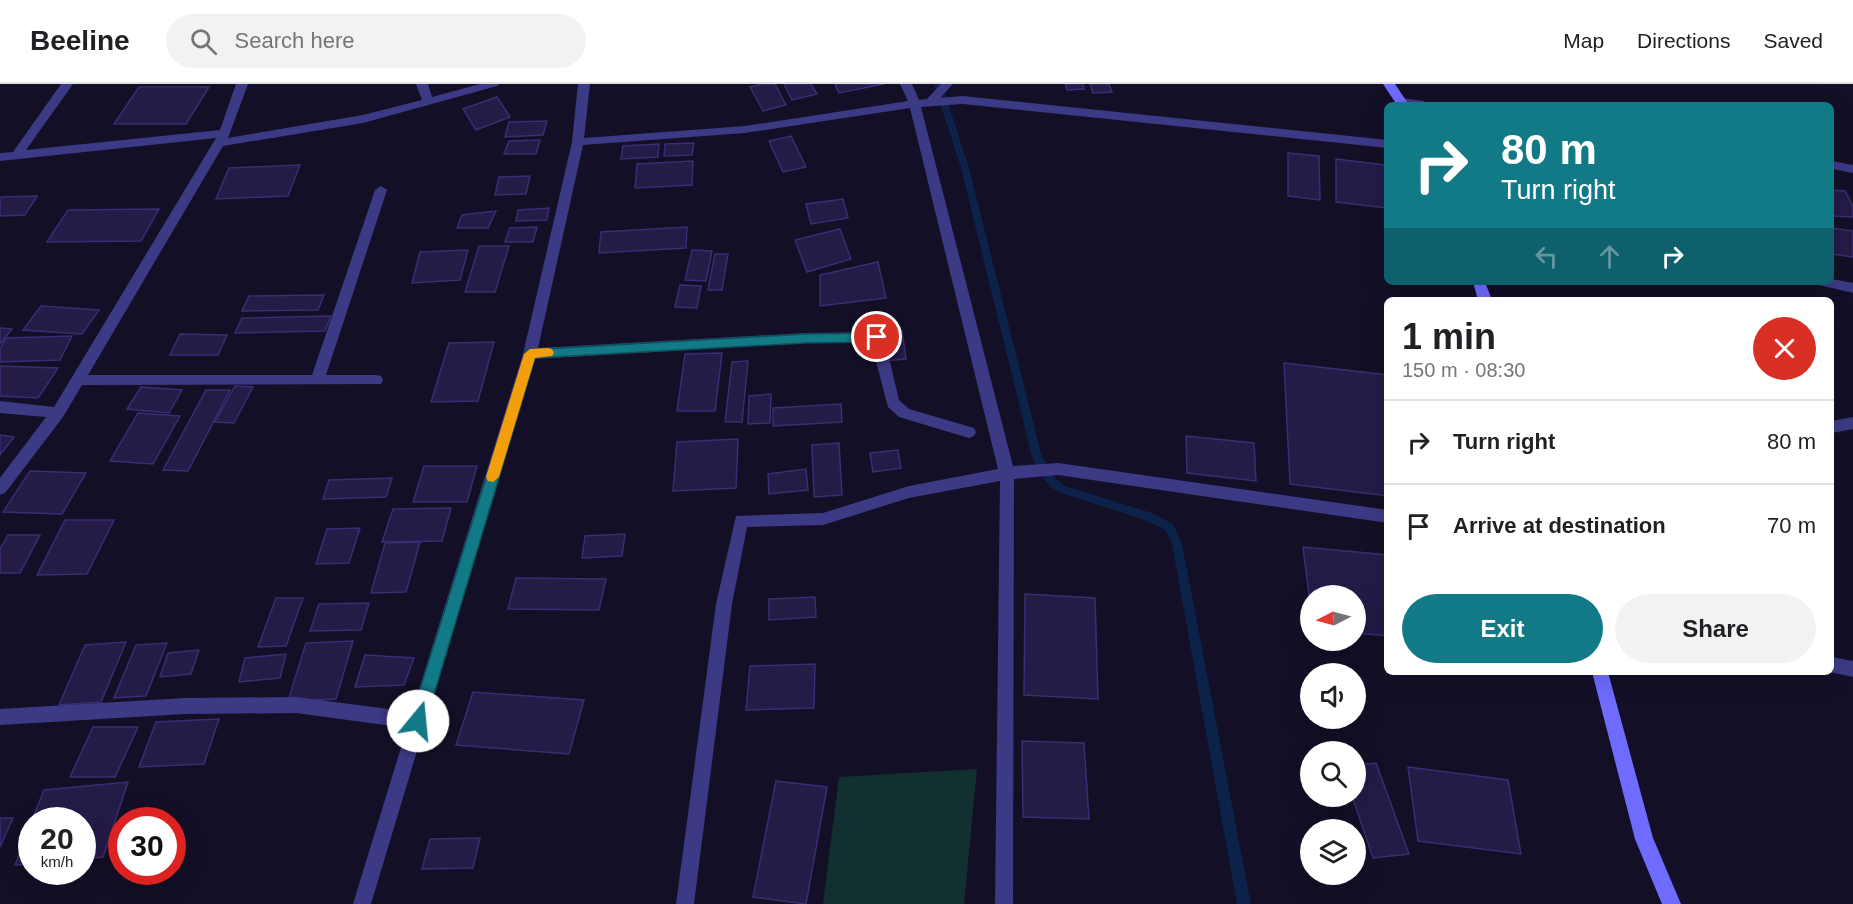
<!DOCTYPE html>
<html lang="en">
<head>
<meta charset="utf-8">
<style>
	:root { --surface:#fff; --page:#f2f2f2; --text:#202124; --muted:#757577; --line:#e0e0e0; --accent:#127987 }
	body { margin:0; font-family:Arial,sans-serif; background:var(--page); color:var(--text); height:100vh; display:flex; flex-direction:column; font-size:22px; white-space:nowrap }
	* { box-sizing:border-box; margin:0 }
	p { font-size:20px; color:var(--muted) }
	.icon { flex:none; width:33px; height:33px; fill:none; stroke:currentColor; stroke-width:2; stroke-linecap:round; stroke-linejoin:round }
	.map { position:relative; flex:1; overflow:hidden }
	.side { position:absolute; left:1384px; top:213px; width:450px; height:378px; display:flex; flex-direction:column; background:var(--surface); border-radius:9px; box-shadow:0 6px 24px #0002 }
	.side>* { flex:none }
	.banner { position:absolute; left:1384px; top:18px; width:450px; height:183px; border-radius:9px; box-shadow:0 6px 24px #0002; background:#127987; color:#fff; overflow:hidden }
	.needle { width:39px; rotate:264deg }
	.fabs { position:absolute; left:1300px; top:501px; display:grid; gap:12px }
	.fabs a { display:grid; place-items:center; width:66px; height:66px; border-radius:50%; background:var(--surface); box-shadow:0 6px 24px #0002; font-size:30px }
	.speed { position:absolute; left:18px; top:723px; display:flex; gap:12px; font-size:30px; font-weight:700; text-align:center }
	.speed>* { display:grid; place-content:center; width:78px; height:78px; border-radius:50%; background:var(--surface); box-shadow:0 6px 24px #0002; line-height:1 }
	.speed small { font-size:15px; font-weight:400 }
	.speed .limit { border:9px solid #d22; background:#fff; color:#111 }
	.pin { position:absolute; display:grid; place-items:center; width:51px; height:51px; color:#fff; margin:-26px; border:3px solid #fff; border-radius:50%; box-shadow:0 2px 6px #0007 }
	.me { position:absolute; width:66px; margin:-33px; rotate:17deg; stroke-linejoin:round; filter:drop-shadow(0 0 4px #0008) }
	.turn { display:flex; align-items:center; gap:21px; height:126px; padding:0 18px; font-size:27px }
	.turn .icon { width:78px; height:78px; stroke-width:2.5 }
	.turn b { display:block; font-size:42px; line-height:51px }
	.lanes { display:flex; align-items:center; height:57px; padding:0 18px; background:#0003; justify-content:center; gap:30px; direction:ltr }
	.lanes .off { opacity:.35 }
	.round { display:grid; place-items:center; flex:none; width:63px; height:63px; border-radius:32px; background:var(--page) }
	.head { display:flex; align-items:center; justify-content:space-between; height:102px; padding:0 18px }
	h1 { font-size:36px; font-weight:800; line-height:45px }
	.button { display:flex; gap:12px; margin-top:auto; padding:12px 18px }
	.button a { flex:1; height:69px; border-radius:36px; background:var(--accent); color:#fff; font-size:24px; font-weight:800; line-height:69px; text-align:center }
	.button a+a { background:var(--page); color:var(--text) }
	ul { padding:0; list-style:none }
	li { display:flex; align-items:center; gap:18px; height:84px; padding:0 18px; border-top:2px solid var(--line) }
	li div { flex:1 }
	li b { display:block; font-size:22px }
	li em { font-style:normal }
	header { display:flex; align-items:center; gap:36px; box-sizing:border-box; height:84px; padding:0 30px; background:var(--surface); border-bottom:2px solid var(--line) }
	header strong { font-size:28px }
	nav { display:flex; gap:33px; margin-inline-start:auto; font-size:21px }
	.search { width:420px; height:54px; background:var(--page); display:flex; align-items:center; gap:15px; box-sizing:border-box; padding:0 21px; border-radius:33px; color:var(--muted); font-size:22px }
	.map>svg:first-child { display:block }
	.green { fill:#12302f }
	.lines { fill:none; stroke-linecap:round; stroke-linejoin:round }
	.stream { fill:#0c2248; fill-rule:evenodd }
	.building { fill:#241b47; stroke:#3b2d73; stroke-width:1.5 }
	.street { fill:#3d3a85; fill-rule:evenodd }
	.secondary { fill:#6f6bff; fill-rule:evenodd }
	.route { fill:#127987; stroke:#0c4f58; stroke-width:1.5 }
	.slow { fill:#f59e0b }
</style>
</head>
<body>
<header>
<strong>Beeline</strong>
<div class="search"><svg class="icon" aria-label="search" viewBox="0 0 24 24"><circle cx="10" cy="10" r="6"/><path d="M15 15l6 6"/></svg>Search here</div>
<nav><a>Map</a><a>Directions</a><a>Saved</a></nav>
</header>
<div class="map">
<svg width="1853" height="820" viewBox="0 0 1853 820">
	<rect width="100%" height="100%" fill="#130f26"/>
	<path class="green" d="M977,685L964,820H823L839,693Z"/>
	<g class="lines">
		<path class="stream" d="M934,0H942L969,84L1041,369C1047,384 1052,393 1065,402L1152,429L1173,440L1182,460L1251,820H1237L1172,460L1165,446L1145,436L1058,408C1043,398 1037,386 1031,369L961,84Z"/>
	</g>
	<g class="building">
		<path d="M761,0H775L786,21L763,27L750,3Z"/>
		<path d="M784,0H811L817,10L792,16Z"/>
		<path d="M835,0H884L839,9Z"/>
		<path d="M1065,0H1083L1084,5L1067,6Z"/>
		<path d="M1090,0H1109L1112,8L1093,9Z"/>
		<path d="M139,3H209L186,40H114Z"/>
		<path d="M497,13L510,33L476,46L463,25Z"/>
		<path d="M547,37L543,51L505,53L509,38Z"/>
		<path d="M791,52L806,83L783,88L769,57Z"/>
		<path d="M540,56L536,70H504L509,57Z"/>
		<path d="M694,59L692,71L664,72L665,60Z"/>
		<path d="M659,60L658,73L621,75L623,62Z"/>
		<path d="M1288,69L1319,72L1320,116L1288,112Z"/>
		<path d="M1336,75L1385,81L1387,124L1336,118Z"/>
		<path d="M693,77L692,101L635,104L637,80Z"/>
		<path d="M300,81L288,112L216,115L229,84Z"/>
		<path d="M530,92L526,110L495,111L499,93Z"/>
		<path d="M1832,106L1845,107L1853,122V133L1832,132Z"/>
		<path d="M37,112L25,131L0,132V113Z"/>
		<path d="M843,115L848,134L811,140L806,120Z"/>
		<path d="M549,124L547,136L516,137L518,126Z"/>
		<path d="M159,125L141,157L47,158L68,126Z"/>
		<path d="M496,127L488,144H457L462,131Z"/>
		<path d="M537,143L533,158H505L510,144Z"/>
		<path d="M687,143L686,164L599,169L601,148Z"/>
		<path d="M1832,144L1853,147V173L1832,170Z"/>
		<path d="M840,145L851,175L807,188L795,156Z"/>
		<path d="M479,162H509L495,208H465Z"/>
		<path d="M468,166L460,196L412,199L420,168Z"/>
		<path d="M692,166L712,167L706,197L685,196Z"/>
		<path d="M715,170H728L722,206H708Z"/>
		<path d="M878,178L886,214L820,222V191Z"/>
		<path d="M680,201L701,202L697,224L675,223Z"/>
		<path d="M324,211L318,226L242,227L249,212Z"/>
		<path d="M41,222L99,226L82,250L23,246Z"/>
		<path d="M331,232L325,247L235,249L242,234Z"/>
		<path d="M0,244L12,245L0,260Z"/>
		<path d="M902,246L906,275L883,277L880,248Z"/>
		<path d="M180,250L227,251L218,271H170Z"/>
		<path d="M72,252L60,276L0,278V265L6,254Z"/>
		<path d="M494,258L478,317L431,318L449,259Z"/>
		<path d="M722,269L715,327H677L685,270Z"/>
		<path d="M748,277L742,338H725L732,278Z"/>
		<path d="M1284,279L1388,291V412L1290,400Z"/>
		<path d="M0,282L58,284L38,314L0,312Z"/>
		<path d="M235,302L253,303L234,339L215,338Z"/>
		<path d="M141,303L182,306L169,329L127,325Z"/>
		<path d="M206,306H230L188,387L163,386Z"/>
		<path d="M771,310L770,339L748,340L749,312Z"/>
		<path d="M841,320L842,338L773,342V324Z"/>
		<path d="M138,329L180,332L153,380L110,377Z"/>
		<path d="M0,351L14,353L0,371Z"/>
		<path d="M1186,352L1254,359L1256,397L1187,389Z"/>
		<path d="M738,355L736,404L673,407L677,358Z"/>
		<path d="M839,359L842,411L814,413L812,361Z"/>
		<path d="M898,366L901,384L873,388L870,369Z"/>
		<path d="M424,382H477L467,418H413Z"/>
		<path d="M806,385L808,406L769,410L768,390Z"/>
		<path d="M30,387L86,389L62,430L3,428Z"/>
		<path d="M392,394L386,413L323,415L329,396Z"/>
		<path d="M451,424L442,457L382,458L393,425Z"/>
		<path d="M65,436H114L87,490L37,491Z"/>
		<path d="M360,444L349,479L316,480L327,445Z"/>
		<path d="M625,450L622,472L582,474L585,452Z"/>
		<path d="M8,451H40L20,489H0V465Z"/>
		<path d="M420,458L406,508L371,509L385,459Z"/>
		<path d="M1303,463L1388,471V552L1356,549V512H1311V527Z"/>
		<path d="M516,494L606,495L599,526L508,525Z"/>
		<path d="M1025,510L1095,514L1098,615L1024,611Z"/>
		<path d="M815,513L816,533L769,536V515Z"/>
		<path d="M276,514H303L286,562L258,563Z"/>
		<path d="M369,519L361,546L310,547L319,520Z"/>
		<path d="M353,557L336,615L288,617L306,559Z"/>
		<path d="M126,558L101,618L59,621L85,561Z"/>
		<path d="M167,559L146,612L114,614L136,561Z"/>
		<path d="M199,566L191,590L160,593L168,569Z"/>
		<path d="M286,570L280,594L239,598L245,574Z"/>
		<path d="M365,571L414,574L404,601L355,603Z"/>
		<path d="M815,580L814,624L746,626L750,582Z"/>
		<path d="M473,608L584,616L569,670L456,661Z"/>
		<path d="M219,635L204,680L139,683L156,638Z"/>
		<path d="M93,643H138L115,693H70Z"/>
		<path d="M1022,657L1084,659L1089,735L1023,733Z"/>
		<path d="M1376,679L1409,770L1373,774L1352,712H1356V681Z"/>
		<path d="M1408,683L1508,696L1521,770L1418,757Z"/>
		<path d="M776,697L827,703L806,820L753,813Z"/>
		<path d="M128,698L103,773L82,775V736H32L44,706Z"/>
		<path d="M0,734H13L0,763Z"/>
		<path d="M32,738V780L15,781Z"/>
		<path d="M480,754L473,784L422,785L430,755Z"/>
	</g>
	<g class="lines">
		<g class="street">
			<path d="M61,0H73L26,66L220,46L236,0H248L228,54L363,31L422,16L416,0H428L432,13L480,0H499L497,2L363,39L223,62L88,291H312L375,106L381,102L387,106L326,291H376L381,292L383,296L381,300L82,301L63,333L5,409L0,411V394L46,333L0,329V317L54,323L216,54L0,77V69L13,68Z"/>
			<path d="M578,0H590L584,54L745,42L908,17L900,0H912L919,16L927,15L941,0H953L940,14L963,12L1388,56V64L963,20L921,23L1013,382L1058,379L1388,426V439L1058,391L1014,395L1013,820H995L1000,397L909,414L823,441L747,443L732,520L694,820H676L716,520L736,432L823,429L909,402L998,385L910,24L745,49L583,61L538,264L805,249L877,248L884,253L899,316L909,325L974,344L976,348L974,352L969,354L899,333L888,323L871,258L805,259L535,275L371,820H353L407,644L296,629L185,630L0,641V625L185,614L296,613L412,628L523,270L572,58Z"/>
			<path d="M1402,14L1424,17L1430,21L1398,20L1396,18Z"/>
			<path d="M1832,77L1853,81V89L1832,85Z"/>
			<path d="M1832,195L1853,199V209L1819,201L1818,198H1832Z"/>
			<path d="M1853,333V345L1832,349V337Z"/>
			<path d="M1832,573L1853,577V593L1830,588Z"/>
		</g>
		<g class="secondary">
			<path d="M1383,0H1395L1409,21H1397Z"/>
			<path d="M1473,198H1485L1492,216H1478Z"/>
			<path d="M1592,588H1608L1653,754L1681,820H1662L1635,755Z"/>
		</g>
	</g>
	<path class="route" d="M877,249L883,253L877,258L805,259L535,274L426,637L423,642L418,644L412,642L410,637L526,266L805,250Z"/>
	<path class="slow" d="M548,264L552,265L554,269L552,272L535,274L499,393L493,398L488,397L486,393L524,270L530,265Z"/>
</svg>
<div class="fabs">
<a><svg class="needle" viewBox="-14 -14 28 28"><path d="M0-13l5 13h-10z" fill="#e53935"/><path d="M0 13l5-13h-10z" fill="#757577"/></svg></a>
<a><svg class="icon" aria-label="sound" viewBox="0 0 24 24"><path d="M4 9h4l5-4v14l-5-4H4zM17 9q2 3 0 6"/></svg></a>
<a><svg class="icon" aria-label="search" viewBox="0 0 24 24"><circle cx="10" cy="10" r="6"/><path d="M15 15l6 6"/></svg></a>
<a><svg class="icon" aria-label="layers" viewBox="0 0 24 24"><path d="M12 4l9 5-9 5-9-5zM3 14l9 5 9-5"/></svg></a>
</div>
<div class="speed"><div>20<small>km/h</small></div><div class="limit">30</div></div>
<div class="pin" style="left:877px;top:253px;background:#d93025"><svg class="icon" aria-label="arrive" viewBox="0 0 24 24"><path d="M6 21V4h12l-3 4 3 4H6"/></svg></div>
<svg class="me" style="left:418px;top:637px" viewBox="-20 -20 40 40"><circle r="19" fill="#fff"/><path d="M0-13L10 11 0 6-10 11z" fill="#127987"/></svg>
<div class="banner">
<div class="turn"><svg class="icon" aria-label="right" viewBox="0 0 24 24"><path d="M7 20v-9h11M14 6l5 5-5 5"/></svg><div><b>80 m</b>Turn right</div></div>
<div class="lanes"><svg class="icon off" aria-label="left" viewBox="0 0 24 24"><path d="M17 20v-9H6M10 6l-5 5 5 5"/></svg><svg class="icon off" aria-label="ahead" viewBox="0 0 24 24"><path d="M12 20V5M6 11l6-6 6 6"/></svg><svg class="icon" aria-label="right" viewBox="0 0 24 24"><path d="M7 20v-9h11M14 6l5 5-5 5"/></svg></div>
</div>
<section class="side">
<div class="head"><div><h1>1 min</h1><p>150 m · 08:30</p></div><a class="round" style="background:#d93025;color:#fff"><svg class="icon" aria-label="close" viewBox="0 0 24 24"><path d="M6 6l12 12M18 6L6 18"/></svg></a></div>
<ul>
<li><svg class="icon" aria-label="right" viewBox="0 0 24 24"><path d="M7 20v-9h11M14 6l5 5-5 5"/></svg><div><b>Turn right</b></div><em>80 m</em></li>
<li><svg class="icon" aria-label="arrive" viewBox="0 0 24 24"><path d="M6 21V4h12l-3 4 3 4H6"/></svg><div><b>Arrive at destination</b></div><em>70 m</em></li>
</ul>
<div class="button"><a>Exit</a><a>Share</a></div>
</section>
</div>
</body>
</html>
